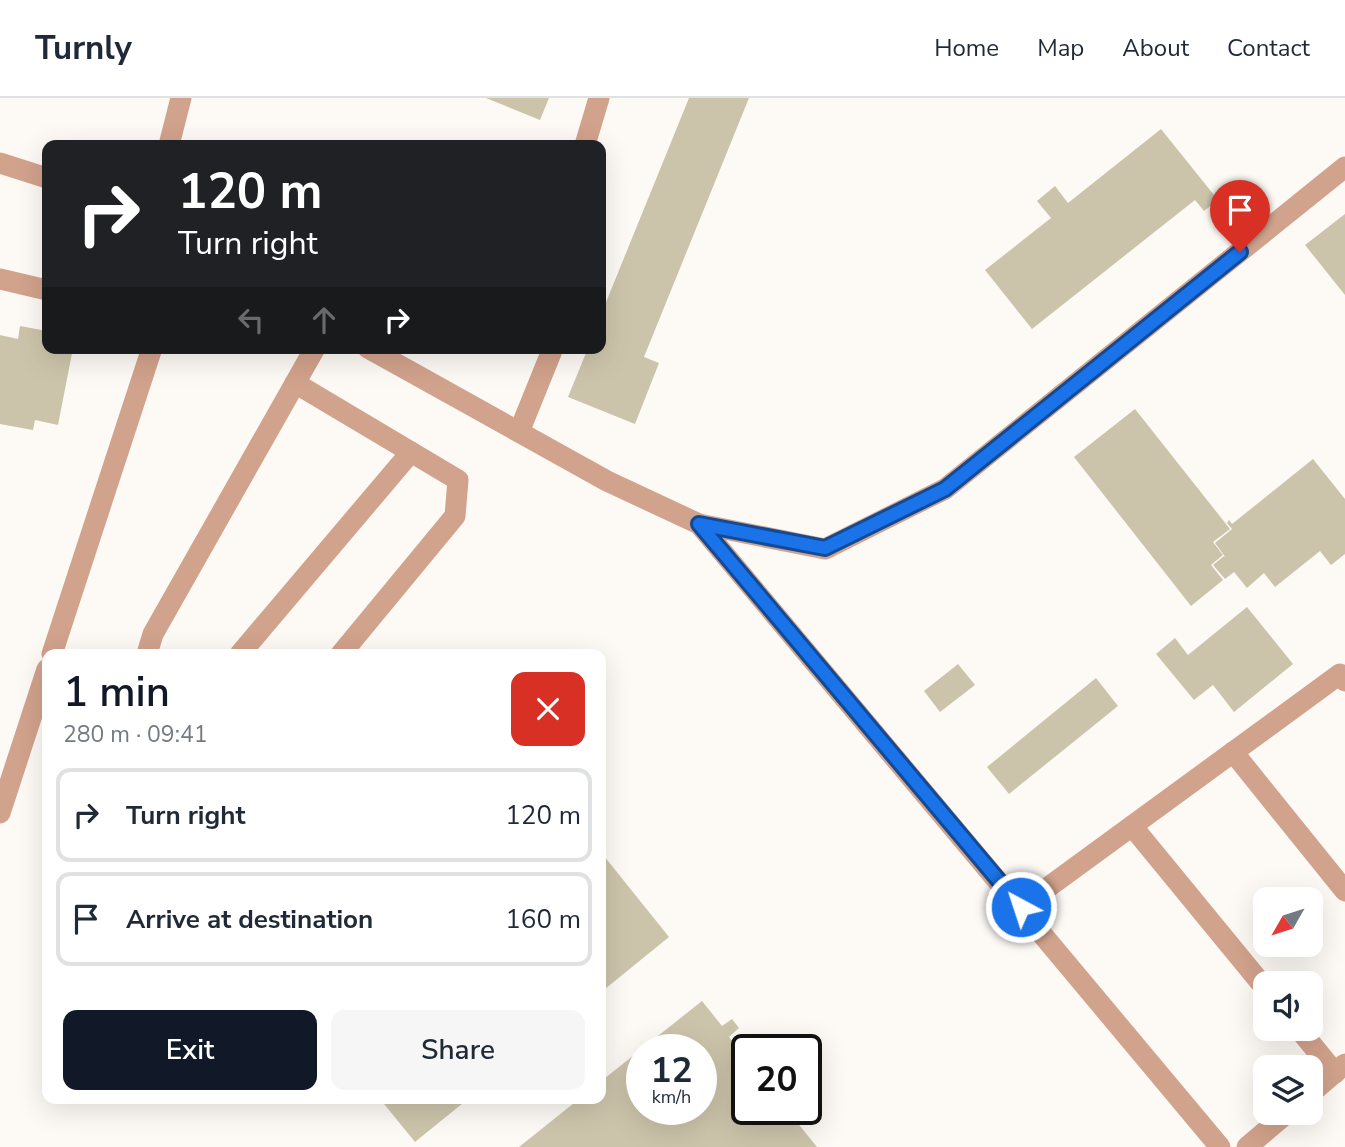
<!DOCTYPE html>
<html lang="en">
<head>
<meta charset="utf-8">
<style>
	:root { --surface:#fff; --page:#f6f6f7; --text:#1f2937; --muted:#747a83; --line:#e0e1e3; --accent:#111827 }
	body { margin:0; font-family:"Nunito Sans",sans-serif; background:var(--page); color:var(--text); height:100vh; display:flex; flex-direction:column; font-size:26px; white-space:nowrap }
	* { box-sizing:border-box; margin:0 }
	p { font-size:23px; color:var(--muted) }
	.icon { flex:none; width:38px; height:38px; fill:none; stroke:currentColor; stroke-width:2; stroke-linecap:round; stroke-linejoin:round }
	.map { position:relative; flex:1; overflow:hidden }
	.panel { position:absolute; left:42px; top:551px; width:564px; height:455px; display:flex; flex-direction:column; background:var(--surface); border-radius:14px; box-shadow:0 7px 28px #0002 }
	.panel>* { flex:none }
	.banner { position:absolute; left:42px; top:42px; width:564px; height:214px; border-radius:14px; box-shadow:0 7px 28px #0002; background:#202124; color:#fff; overflow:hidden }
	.needle { width:46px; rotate:231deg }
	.buttons { position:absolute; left:1253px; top:789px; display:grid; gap:14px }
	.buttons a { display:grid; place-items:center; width:70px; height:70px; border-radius:14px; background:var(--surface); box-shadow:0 7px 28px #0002; font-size:35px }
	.speed { position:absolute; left:626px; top:936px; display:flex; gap:14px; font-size:35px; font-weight:700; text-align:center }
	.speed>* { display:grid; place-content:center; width:91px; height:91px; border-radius:50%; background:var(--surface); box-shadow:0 7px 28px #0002; line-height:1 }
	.speed small { font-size:18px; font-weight:400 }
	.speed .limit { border:4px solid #111; border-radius:10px; background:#fff; color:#111 }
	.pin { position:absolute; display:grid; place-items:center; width:60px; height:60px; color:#fff; margin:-72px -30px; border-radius:50% 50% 50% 0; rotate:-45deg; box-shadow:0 0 7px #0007 }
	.pin .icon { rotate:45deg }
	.me { position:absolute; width:77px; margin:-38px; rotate:320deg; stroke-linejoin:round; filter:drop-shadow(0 0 5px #0008) }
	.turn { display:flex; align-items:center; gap:24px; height:147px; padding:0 21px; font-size:32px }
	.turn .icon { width:91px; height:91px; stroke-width:2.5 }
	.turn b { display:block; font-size:49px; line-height:60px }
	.lanes { display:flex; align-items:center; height:66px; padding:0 21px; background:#0003; justify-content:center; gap:35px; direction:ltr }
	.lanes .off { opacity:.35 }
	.round { display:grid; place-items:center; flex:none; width:74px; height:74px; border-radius:14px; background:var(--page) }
	.overview { display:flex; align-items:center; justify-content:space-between; height:119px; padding:0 21px }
	h1 { font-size:42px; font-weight:600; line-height:52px; color:var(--accent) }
	.action { display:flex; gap:14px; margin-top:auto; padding:14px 21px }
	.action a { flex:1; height:80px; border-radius:14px; background:var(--accent); color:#fff; font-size:28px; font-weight:600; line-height:80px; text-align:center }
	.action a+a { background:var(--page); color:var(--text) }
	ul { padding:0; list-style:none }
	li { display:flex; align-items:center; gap:21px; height:94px; margin:0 14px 10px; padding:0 7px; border:4px solid var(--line); border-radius:14px }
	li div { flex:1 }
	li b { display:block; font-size:26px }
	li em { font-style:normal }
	header { display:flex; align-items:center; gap:42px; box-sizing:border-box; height:98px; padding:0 35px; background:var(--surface); border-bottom:2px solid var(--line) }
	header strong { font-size:33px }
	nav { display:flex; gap:38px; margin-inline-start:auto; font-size:24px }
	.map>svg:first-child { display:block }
	.building { fill:#ccc4aa; fill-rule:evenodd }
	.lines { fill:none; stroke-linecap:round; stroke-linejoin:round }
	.minor { stroke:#d1a28c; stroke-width:21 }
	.route-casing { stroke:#114b97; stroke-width:18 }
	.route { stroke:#1a73e8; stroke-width:12 }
</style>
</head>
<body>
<header>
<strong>Turnly</strong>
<nav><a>Home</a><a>Map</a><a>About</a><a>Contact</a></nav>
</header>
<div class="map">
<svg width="1345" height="1049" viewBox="0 0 1345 1049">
	<rect width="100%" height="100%" fill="#fdf9f5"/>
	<g class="building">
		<path d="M486,0H549L540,22Z"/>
		<path d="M689,0H749L644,259L659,265L635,326L568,299L588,250H600V219Z"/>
		<path d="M1161,31L1218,102L1204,113L1195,102L1032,231L985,172L1051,120L1037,103L1055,88L1068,105Z"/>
		<path d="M1345,116V197L1305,147Z"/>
		<path d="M20,228L47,233L45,245H47V250H73L58,327L35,322L33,332L0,326V237L18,241Z"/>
		<path d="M1135,311L1230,431L1213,444L1223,457L1211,467L1223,482L1191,508L1074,359Z"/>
		<path d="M1313,361L1345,401V456L1331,467L1320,453L1275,489L1264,475L1247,490L1234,474L1225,481L1213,467L1224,458L1226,460L1215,445L1232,431L1227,425L1229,422L1232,426Z"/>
		<path d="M1247,509L1293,566L1234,614L1213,587L1194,602L1156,556L1175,540L1188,557Z"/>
		<path d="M958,566L975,587L940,614L924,593Z"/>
		<path d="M1096,580L1118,608L1009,696L987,669Z"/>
		<path d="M600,753L669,839L600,895Z"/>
		<path d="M702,903L722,928L732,921L739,930L729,939L747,962V1012H787L817,1049H519L579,1001H600V984ZM642,952H702V1012H642Z"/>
		<path d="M380,1001H468L415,1044Z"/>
	</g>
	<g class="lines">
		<g class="minor">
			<path d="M169,47L181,0"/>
			<path d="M585,47L599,0"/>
			<path d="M0,65L47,80"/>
			<path d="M0,181L47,192"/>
			<path d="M368,250L607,383L699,426L1220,1049"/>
			<path d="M295,285L458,382L455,418L341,556"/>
			<path d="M519,334L553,250"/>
			<path d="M699,426L825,451L945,391L1345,69"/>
			<path d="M52,556L152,250"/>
			<path d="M147,556L153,536L315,250"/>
			<path d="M240,556L411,354"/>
			<path d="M1233,654L1345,793"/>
			<path d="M0,715L47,571"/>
			<path d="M1132,728L1265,890"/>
			<path d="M1021,809L1340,576L1345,583"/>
			<path d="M1299,931L1335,975"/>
			<path d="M1311,995L1345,966"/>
			<path d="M1247,1049L1287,1015"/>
		</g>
	</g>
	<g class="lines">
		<g class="route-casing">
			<path id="route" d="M1021,809L699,426L825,450L945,391L1240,154"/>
		</g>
		<use href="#route" class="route"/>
	</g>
</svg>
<div class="buttons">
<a><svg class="needle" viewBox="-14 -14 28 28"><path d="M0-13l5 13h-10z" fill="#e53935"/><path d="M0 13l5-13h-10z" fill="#747a83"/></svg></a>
<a><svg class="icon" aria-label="sound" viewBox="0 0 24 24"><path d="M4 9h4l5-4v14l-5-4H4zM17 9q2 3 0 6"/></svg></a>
<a><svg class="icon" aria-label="layers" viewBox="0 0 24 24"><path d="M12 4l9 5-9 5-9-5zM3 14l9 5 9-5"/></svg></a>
</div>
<div class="speed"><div>12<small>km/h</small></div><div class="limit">20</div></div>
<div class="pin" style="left:1240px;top:154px;background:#d93025"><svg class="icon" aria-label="arrive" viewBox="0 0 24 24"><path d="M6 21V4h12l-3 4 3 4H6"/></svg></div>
<svg class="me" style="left:1021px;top:809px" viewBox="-20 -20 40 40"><circle r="17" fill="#1a73e8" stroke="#fff" stroke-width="3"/><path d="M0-11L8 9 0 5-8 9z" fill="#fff"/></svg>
<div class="banner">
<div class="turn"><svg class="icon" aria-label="right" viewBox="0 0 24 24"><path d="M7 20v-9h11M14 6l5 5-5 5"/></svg><div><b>120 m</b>Turn right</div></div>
<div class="lanes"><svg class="icon off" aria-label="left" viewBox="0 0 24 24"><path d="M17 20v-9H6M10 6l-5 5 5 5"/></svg><svg class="icon off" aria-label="ahead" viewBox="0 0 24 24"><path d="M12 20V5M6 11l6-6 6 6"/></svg><svg class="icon" aria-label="right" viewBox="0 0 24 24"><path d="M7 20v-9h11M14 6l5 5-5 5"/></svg></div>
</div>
<section class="panel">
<div class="overview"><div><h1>1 min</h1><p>280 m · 09:41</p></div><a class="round" style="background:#d93025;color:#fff"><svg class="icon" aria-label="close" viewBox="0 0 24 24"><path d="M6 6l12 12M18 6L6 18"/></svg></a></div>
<ul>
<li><svg class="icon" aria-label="right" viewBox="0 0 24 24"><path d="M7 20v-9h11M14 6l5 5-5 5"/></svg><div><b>Turn right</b></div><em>120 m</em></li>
<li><svg class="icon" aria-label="arrive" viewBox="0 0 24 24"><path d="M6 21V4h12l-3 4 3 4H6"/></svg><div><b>Arrive at destination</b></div><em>160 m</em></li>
</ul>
<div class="action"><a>Exit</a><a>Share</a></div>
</section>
</div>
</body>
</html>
